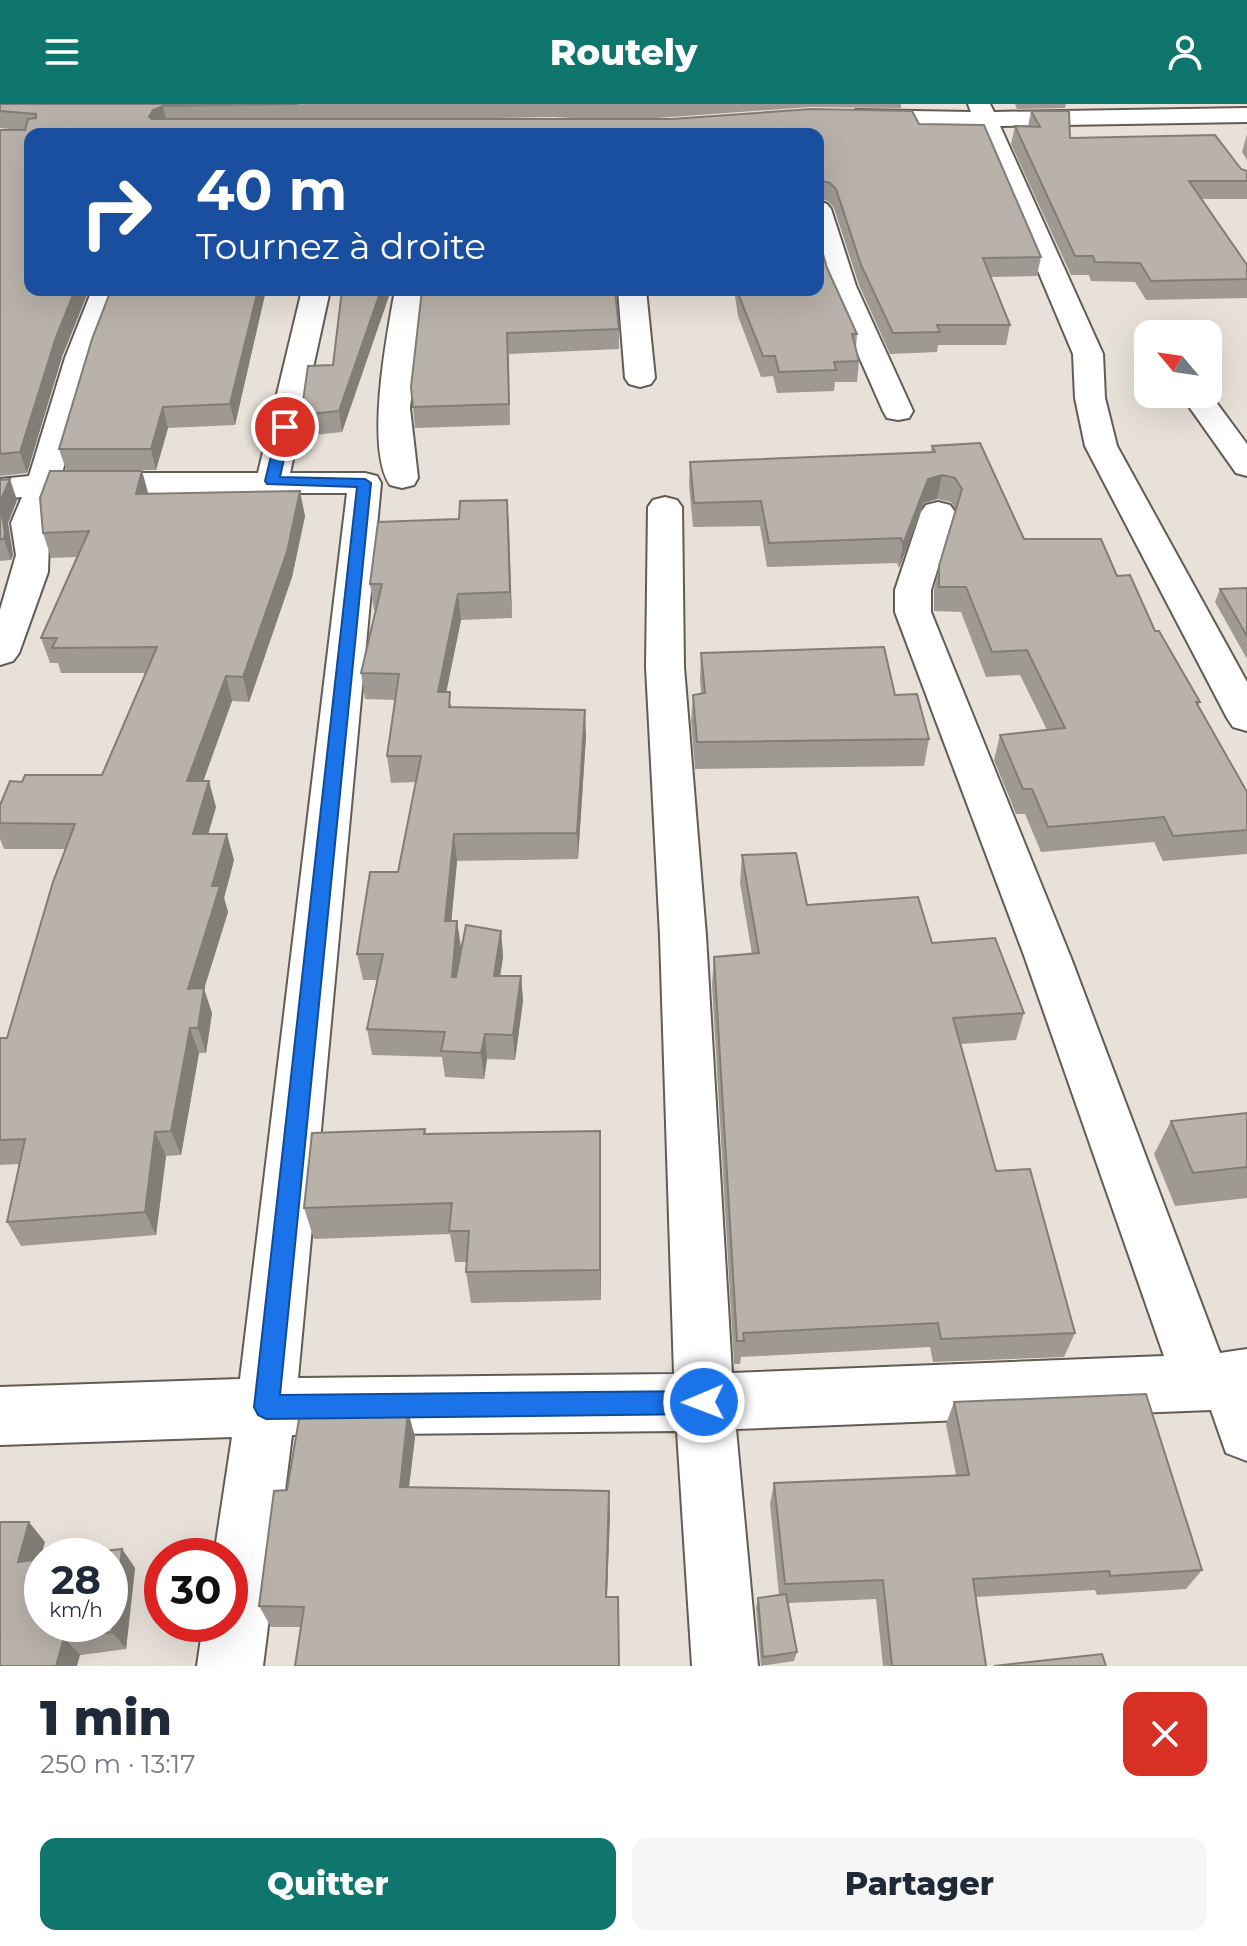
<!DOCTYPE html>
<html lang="fr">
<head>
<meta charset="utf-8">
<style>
	:root { --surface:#fff; --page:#f6f6f7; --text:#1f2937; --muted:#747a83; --accent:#0f766e }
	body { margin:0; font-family:Montserrat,sans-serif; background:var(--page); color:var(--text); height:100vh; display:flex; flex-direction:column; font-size:30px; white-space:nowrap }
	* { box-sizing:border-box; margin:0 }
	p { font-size:26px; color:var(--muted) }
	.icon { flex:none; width:44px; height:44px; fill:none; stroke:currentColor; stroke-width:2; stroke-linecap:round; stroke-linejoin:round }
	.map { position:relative; height:1562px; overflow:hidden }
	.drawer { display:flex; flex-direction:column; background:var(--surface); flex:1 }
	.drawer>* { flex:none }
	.banner { position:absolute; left:24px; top:24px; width:800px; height:168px; border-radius:16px; box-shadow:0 8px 32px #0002; background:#1a4fa0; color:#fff; overflow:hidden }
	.needle { width:52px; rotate:299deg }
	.controls { position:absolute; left:1134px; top:216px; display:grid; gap:16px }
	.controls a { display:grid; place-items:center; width:88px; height:88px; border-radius:16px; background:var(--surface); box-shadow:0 8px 32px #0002; font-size:40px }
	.speed { position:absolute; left:24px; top:1434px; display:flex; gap:16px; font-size:40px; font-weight:700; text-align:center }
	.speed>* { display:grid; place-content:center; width:104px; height:104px; border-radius:50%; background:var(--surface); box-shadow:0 8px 32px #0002; line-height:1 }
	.speed small { font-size:20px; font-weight:400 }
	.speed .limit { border:12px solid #d22; background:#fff; color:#111 }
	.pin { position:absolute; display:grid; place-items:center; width:68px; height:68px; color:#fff; margin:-34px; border:4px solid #fff; border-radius:50%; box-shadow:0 2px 8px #0007 }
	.me { position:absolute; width:88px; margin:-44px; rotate:269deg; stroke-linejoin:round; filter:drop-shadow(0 0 6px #0008) }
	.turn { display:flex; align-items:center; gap:28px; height:168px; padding:0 40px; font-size:36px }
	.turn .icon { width:104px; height:104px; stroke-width:2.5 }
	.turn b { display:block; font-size:56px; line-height:68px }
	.round { display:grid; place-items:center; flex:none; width:84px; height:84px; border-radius:16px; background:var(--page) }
	.overview { display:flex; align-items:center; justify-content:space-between; height:136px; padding:0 40px }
	h1 { font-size:48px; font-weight:800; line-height:60px }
	.cta { display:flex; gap:16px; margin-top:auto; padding:16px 40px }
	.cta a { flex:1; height:92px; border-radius:16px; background:var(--accent); color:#fff; font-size:32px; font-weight:800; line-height:92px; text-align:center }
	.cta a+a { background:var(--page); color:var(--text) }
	header { display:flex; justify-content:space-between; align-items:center; height:104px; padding:0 40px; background:var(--accent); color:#fff; font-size:36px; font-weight:800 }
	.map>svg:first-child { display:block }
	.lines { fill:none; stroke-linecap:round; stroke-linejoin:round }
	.street-casing { stroke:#625c55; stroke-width:4 }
	.street { fill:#fff; fill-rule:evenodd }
	.wall { fill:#9e9992; fill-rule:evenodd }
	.shaded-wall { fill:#817d77 }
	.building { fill:#b8b2aa; stroke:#817d77; stroke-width:2 }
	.route { fill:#1a73e8; stroke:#114b97; stroke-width:2 }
</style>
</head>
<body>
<header><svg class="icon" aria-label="menu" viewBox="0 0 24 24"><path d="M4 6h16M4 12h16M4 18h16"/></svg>Routely<svg class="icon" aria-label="person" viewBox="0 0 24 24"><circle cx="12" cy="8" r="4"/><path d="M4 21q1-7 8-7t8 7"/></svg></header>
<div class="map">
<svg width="1247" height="1562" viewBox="0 0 1247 1562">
	<rect width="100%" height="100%" fill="#e8e1d9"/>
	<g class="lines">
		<g class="street-casing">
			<g id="street">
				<path d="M968,0H990L994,8L1247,4V18L1000,22L1103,250L1105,294L1117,342L1247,578V627L1233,623L1227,614L1085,342L1075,294L1073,250L977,22L856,20L845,13L856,6L971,8Z"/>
				<path d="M818,97L827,100L831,105L856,182L913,307L909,314L898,316L887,314L883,307L828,182L818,147Z"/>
				<path d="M92,186H120L95,254L62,369H258L302,186H330L290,369H365L377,372L381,379L298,1274L674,1270L660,832L646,563L648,403L653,396L665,393L677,396L682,403L684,563L706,832L732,1269L1164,1252L1025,854L895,508V486L921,408L926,401L938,398L950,401L955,408L931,486V508L1071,854L1220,1249L1247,1245V1357L1226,1349L1211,1306L736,1325L758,1562H692L677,1327L292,1331L263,1562H197L203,1520H230V1452H214L232,1333L0,1341V1283L240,1275L347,389H56L45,419L49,435L48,468L19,549L13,557L0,561V506L16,451L11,419L22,393L0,395V375L29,372L65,254Z"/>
				<path d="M395,186H423L410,304L418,374L414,381L402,384L390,381C365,344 387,230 395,186Z"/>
				<path d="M618,186H646L655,274L651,280L640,283L629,280L625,274Z"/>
				<path d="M1205,295L1216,298L1247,340V372L1236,369L1190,304L1194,298Z"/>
			</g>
		</g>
		<use href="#street" class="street"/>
	</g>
	<g class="wall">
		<path d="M0,0H901V4L809,3L643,15L919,20L1041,153L1037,172L991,173L1010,221L1006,241H938L937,248L890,250L859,181L834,104L828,97L818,95L30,30L62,253L27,369L0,372V26H21L0,24ZM554,13L590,15H431Z"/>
		<path d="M1015,0H1066L1065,4L1017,5Z"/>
		<path d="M1031,7L1070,34L1247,67V95H1201L1247,161V194L1146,196L1135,178L1091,177L1089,171H1071L1011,40L1015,22L1028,23Z"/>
		<path d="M1247,30V56L1242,48Z"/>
		<path d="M827,164L857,230L856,244L859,257L857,278H835L834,287L777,289L773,272L761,273L738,212L734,186H818Z"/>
		<path d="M111,186H266L235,321L168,324L156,366H66L59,345Z"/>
		<path d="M342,186H391L342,328L305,332L301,311L333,261Z"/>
		<path d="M422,186L619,225V245L509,250L510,321L415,324L411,283Z"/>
		<path d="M932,342L1024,435L1117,472L1155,527L1200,598L1198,602L1247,688V750L1163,757L1154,738L1041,748L1025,710H1016L994,656L1000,631L1047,626L1020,571L986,573L961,508L934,507V486L939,462L956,406L951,398L937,395L924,399L899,464L897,459L767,463L760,422L693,423L689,381L690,358L931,348Z"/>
		<path d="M142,367L148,390L305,412L292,473L249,598L232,597L203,677L216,703L208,730L234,756L224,794L228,808L204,885L212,909L206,949H199L181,1051L166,1052L156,1131L21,1142L7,1118L19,1060L0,1061V934H7L66,745H4L0,735V701L22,678L102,671L146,569H61L58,559H50L41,534L77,453L51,454L43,429Z"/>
		<path d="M0,376L17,396L8,419L13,451L11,456L0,457Z"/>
		<path d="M507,396L512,514L461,516L446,588L452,603L586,632L578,755L457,757L451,817L461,843L460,856L501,827L503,853L500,872H521L523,897L515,956L487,955L484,975L445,973L442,953L372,951L367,925L378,876H363L357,850L398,768L416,678L391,679L387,652L395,596L365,595L361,569L376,506H374L370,480L459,415Z"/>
		<path d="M1247,484V555L1215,498L1220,485Z"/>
		<path d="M701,549L895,591L929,635L924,662L695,665L691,617L693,591L701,589L700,576Z"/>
		<path d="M742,751L807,801L932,839L1024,909L1016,936L961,940L996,1067L1075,1229L1064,1253L933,1258L930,1243L741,1253L740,1260H734L712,880L714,853L752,850L740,779Z"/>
		<path d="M1247,1009V1094L1175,1102L1154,1050L1171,1017Z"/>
		<path d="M425,1025L426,1030L601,1060V1196L471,1199L466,1168L467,1158H455L450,1130L314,1135L304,1104Z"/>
		<path d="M954,1298L1202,1466L1186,1485L1097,1491L1095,1486L976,1493L986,1562H883L876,1495L788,1499L797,1548L794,1557L761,1562L756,1504L758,1494L779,1491L770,1400L774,1379L956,1371L946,1320Z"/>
		<path d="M408,1308L415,1333L409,1383L610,1410L607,1493L301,1523H271L259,1502L287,1386Z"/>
		<path d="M45,1438L40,1455L122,1445L135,1464L126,1545L0,1562Z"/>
	</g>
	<g class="shaded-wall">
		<path d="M163,2L167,20L156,23L149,13L153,6Z"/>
		<path d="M75,186H89L62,253L27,369L20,348L56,233Z"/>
		<path d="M258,186H266L235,321L230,300Z"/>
		<path d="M381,186H391L342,328L339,307Z"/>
		<path d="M163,303L168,324L156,366L151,345Z"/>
		<path d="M142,367L149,392L136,390Z"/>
		<path d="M942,371L937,395L924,399L899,464L903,440L928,375Z"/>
		<path d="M10,375L17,396L8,419L13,451L11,456L4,435L0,398Z"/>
		<path d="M300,387L305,412L292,473L249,598L243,573Z"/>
		<path d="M507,396L509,421L512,514L510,488Z"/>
		<path d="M458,490L461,516L441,614L438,588Z"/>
		<path d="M226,572L232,597L194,703L187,677Z"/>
		<path d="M585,606L586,632L578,755L577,729Z"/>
		<path d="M209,677L216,703L201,755L193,730Z"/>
		<path d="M227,730L234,756L224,794L228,808L204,885L212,909L206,949L198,924L188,885L212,782Z"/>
		<path d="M454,730L457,757L449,843L445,817Z"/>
		<path d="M457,817L461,843L456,899L452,873Z"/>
		<path d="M501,827L503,853L496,898L494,872Z"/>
		<path d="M521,872L523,897L515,956L513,931Z"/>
		<path d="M190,924L199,949L181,1051L171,1027Z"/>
		<path d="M485,930L487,955L484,975L481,949Z"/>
		<path d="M600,1027L601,1060V1196L600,1166Z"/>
		<path d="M155,1028L166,1052L156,1131L145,1108Z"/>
		<path d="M408,1308L415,1333L406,1407L400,1383Z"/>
		<path d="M609,1387L610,1410L606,1514V1493Z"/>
		<path d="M29,1418L45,1438L34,1476L18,1458Z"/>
		<path d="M122,1445L135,1464L126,1545L112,1528Z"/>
		<path d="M64,1534L80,1551L77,1562H56Z"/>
	</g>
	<g class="building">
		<path d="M0,0H298L163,2L153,6L149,13L152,15H672L811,5L912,7L919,20L984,21L1041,153L983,154L1010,221H937L940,228L893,229L861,161L836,85L830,79L818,76V30H30V186H75L56,233L20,348L0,350V26H25L28,15L36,14V10L0,7Z"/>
		<path d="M1031,7H1069L1070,34L1215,31L1241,65L1247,67V77H1189L1247,161V175L1151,177L1140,159L1095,158L1093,152H1075L1015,22L1040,23Z"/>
		<path d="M818,132L827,164L857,230H852L859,257L834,258L836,266L779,268L775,252H763L739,192L738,186H818Z"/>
		<path d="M111,186H258L230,300L163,303L151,345H59L92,235Z"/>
		<path d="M342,186H381L339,307L301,311L308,262L333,261Z"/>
		<path d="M422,186H615L619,225L507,229L509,300L413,303L411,283Z"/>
		<path d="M980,339L1024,435H1101L1117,472L1130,471L1155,527H1159L1200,598H1196L1247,688V726L1173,732L1164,713L1048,723L1032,685H1023L1000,631L1065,624L1027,546L992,548L966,483H939V462L962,385L955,374L942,371L928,375L903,440L901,434L769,439L761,397L694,399L690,358L935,348L932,342Z"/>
		<path d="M50,367H142L136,390L300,387L287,448L243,573L226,572L187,677H209L193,730H227L212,782H220L188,885L204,884L198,924H190L171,1027L155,1028L145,1108L7,1118L25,1035L0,1036V934H7L53,778L75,720L0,719V701L10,677L22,678L25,671H102L157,543L52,544L57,534H41L89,427L43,429L40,394Z"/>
		<path d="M10,375L0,398L5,429L4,435H0V376Z"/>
		<path d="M507,396L510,488L458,490L438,588H450L449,603L585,606L577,729L454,730L445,817H457L452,873H456L466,821L501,827L494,872H521L513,931L485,930L481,949L441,947L445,928L367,925L383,850H357L370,768H398L421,652H387L399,570L361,569L382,480H370L378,418L459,415L460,397Z"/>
		<path d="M1247,484V532L1220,485Z"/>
		<path d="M884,543L895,591L917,590L929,635L697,638L693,591L705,589L701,549Z"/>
		<path d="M796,749L807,801L918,793L932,839L995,834L1024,909L953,914L996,1067L1030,1065L1075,1229L941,1235L938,1219L743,1229L744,1237H737L714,853L759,849L742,751Z"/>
		<path d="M1247,1009V1063L1193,1069L1171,1017Z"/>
		<path d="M425,1025L424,1030L600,1027V1166L466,1168L469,1127H449L452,1099L304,1104L312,1029Z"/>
		<path d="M1146,1290L1202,1466L1110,1472L1109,1467L973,1475L986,1562H892L883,1476L785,1480L774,1379L969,1371L954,1298Z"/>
		<path d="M408,1308L400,1383L609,1387L606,1493H618L619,1562H295L304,1503L259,1502L274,1387L287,1386L300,1309Z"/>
		<path d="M0,1418H29L18,1458L42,1455V1520H110V1452H63L122,1445L112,1528L64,1534L56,1562H0Z"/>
		<path d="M786,1490L797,1548L763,1553L758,1494Z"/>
		<path d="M1102,1550L1106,1562H994Z"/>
	</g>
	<path class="route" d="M285,319L291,323L280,373L365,375L371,379L280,1291L704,1287L713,1290L716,1298L713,1307L704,1310L266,1315L258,1311L254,1303L357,383L267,380L265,377L278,323Z"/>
</svg>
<div class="controls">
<a><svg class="needle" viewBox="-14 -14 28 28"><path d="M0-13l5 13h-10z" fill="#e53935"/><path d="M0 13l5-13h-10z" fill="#747a83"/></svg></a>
</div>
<div class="speed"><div>28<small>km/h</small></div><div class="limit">30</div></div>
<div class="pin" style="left:285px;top:323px;background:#d93025"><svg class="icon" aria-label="arrive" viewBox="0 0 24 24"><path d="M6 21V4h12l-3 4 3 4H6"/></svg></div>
<svg class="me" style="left:704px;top:1298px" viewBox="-20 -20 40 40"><circle r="17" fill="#1a73e8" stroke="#fff" stroke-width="3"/><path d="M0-11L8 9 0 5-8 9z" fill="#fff"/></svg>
<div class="banner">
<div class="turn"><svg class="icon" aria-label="right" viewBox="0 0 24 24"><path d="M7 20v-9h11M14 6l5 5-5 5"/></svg><div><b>40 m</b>Tournez à droite</div></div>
</div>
</div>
<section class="drawer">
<div class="overview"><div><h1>1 min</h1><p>250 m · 13:17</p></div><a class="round" style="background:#d93025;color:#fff"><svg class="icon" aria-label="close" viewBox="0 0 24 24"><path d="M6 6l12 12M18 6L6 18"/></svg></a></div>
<div class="cta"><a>Quitter</a><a>Partager</a></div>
</section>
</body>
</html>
